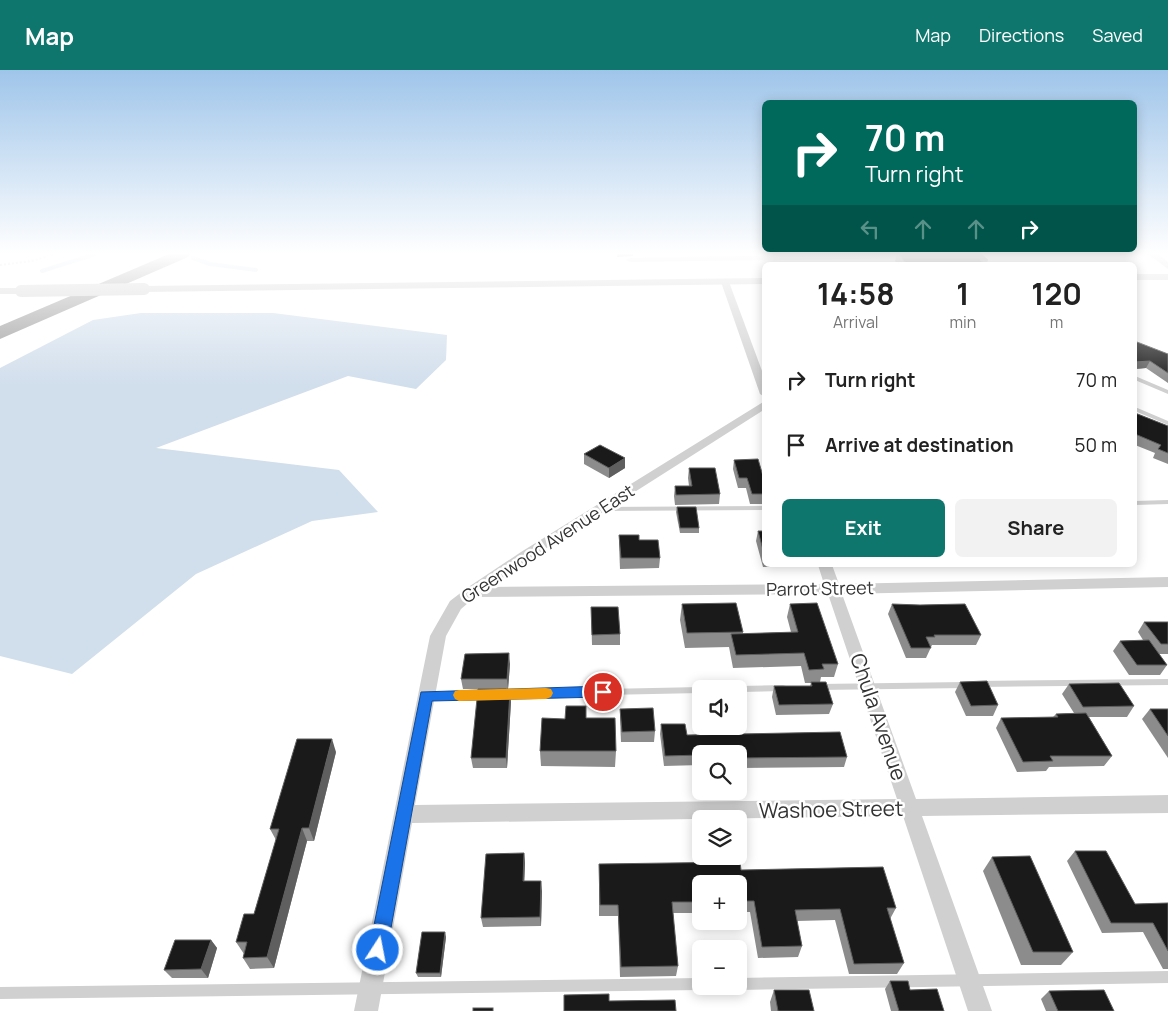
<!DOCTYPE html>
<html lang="en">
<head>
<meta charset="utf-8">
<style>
	:root { --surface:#fff; --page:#f2f2f2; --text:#222; --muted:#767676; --accent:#0f766e }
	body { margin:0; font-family:Manrope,sans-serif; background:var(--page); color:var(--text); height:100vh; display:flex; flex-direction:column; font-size:19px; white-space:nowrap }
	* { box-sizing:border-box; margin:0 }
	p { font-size:16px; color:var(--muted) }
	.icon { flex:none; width:28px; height:28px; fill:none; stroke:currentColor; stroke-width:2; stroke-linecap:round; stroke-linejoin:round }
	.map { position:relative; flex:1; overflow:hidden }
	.details { position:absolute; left:762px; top:192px; width:375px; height:305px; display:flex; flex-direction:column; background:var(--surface); border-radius:8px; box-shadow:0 2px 12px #0003 }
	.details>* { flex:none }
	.top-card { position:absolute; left:762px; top:30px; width:375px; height:152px; border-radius:8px; box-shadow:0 2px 12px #0003; background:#00695c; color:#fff; overflow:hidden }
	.buttons { position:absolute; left:692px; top:610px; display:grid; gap:10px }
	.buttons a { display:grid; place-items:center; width:55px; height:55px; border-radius:8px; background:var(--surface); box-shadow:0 2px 12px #0003; font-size:25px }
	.pin { position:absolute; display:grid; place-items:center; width:42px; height:42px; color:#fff; margin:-21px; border:2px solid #fff; border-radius:50%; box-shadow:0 1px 5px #0007 }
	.me { position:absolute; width:55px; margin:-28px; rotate:11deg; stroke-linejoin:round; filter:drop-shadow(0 0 4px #0008) }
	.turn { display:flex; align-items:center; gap:18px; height:105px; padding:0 20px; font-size:22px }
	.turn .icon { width:65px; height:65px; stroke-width:2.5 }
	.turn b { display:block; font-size:35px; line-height:42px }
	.lanes { display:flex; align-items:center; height:48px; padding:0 20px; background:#0003; justify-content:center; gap:25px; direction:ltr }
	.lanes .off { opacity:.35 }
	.eta { display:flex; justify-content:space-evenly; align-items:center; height:85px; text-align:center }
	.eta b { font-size:30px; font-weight:700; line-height:35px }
	.cta { display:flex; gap:10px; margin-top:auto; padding:10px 20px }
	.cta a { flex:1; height:58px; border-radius:8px; background:var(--accent); color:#fff; font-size:20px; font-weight:700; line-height:58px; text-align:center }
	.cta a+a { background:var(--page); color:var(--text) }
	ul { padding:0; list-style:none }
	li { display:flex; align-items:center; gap:15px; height:65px; padding:0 20px }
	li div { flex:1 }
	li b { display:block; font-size:19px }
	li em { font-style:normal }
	header { display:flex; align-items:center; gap:30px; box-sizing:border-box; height:70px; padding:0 25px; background:var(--accent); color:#fff }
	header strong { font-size:24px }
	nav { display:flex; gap:28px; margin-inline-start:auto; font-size:18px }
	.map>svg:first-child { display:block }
	.water { fill:#d1deec }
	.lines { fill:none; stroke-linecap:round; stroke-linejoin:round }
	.stream { stroke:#d1deec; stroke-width:4 }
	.path { stroke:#cacaca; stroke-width:2; stroke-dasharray:2 2; stroke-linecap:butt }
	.service { fill:#d0d0d0; fill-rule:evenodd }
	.minor { fill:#d0d0d0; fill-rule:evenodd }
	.tertiary { fill:#d0d0d0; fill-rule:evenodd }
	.motorway { fill:#9a9a9a; fill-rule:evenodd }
	.tertiary-bridge { stroke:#d0d0d0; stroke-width:12 }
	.wall { fill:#8c8c8c }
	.shaded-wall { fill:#5f5f5f }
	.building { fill:#1a1a1a; stroke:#5f5f5f }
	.route { fill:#1a73e8; stroke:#114b97 }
	.slow { fill:#f59e0b }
	.labels { text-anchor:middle; stroke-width:5; stroke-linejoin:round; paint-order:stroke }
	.street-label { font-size:18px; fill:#333; stroke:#fff }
	.near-street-label { font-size:21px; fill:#333; stroke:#fff }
</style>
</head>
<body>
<header>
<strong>Map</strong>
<nav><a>Map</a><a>Directions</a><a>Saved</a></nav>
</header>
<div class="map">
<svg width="1168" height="941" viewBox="0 0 1168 941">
	<rect width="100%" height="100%" fill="#fff"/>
	<path class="water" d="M141,243H273L447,265L446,290L416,319L348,306L156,378L339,400L378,442L312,451L196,504L72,604L0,586V298L93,250Z"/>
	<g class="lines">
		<g class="stream">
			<path d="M193,188L210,194L256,200"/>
			<path d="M42,201L95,184"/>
		</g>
		<path class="path" d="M0,195L32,191L55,184"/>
		<g class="service">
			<path d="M1135,306L1168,320V324L1135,310Z"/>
			<path d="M1135,337L1168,351V355L1135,341Z"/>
			<path d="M1168,430V434L1135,435V431Z"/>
			<path d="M765,436V440L600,441L597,439L600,437Z"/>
			<path d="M1168,609V615L979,617L976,616L975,614L976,612L979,611Z"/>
			<path d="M966,612L969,613L970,615L969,617L966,618L819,620L816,619L815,617L816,615L819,614Z"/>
			<path d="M783,615L786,616L787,618L786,620L783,621L739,622V619H735L736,617L739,616Z"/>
			<path d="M701,617L705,619H701V623L502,627L499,626L498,624L499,622L502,621Z"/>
			<path d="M486,622L489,623L490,625L489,627L486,628L427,629L424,628L423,626L424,624L427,623Z"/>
			<path d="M1168,901V913L739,920L735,918L734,916H739V908Z"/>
			<path d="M701,908V916H706L705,918L701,920L0,929V917Z"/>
		</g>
		<g class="minor">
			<path d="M851,184H917L918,186L914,188L630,192L626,190L630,188Z"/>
			<path d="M1148,184H1158L1168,192V199Z"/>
			<path d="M725,209L729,212L765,309V327L760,324L721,212Z"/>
			<path d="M765,331V339L531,488L490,517L824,514L818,495H832L839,514L1168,507V517L842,524L916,729L1168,725V743L922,746L992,941H968L903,746L412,753L378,941H354L430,566L450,531L467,518L521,482ZM828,524L897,729L415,735L446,566L461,539L475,527Z"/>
		</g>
		<g class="tertiary">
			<rect x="1135" y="204" width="33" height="6"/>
			<path d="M765,208V214L144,222L138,219L144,216Z"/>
			<path d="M0,218H21L27,221L21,224H0Z"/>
		</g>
		<path class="motorway" d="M169,184H190L188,187L0,269V256Z"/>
		<path class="tertiary-bridge" d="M21,221L144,219"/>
	</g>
	<g class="wall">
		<path d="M897,184H982L988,190L986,195H899L895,191Z"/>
		<path d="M1135,273L1168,284V313L1146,298L1135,299Z"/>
		<path d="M1135,343L1168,356V394L1153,388L1155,383L1135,375Z"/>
		<path d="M584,384L625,388V398L609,408L584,394Z"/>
		<path d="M734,390L765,413V434H750L746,418H738L733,399Z"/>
		<path d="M689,398L720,424L719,434L675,435L674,426L675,416H689L688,408Z"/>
		<path d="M677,437L699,458V463H680L676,442Z"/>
		<path d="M758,461H765V495H784V497H763L756,471Z"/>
		<path d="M619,465L639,470L660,488L659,498L620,499L619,475Z"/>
		<path d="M682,534L743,562V564L791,562L787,547L790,534L838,594L834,607H821L820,612L833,634L829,644L776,645L772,627L774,616H810L811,613H805L801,596L733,598L729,577L685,578L680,550Z"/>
		<path d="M892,534L981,565L976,575H932L926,588H906L888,544Z"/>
		<path d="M591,537L620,564V575H592Z"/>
		<path d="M1144,552H1168V584H1159L1167,595L1160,605H1129L1113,581L1120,571L1143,570L1138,562Z"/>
		<path d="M510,594L508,619H506L511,632L507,698H473L471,688L488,619H463L461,609Z"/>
		<path d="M960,612L998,635L993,646H966L955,622Z"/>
		<path d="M1069,614L1134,636L1127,647H1089L1112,686L1104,696L1049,697L1046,701L1017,702L996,658L1001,648L1053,647L1056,644L1074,643L1062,624Z"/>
		<path d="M620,639L655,661L654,672H621L620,649Z"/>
		<path d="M1150,639H1168V688L1142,649Z"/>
		<path d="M586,648L616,681L615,697L541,696L540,681Z"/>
		<path d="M661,654L687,665L847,687L844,697L739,698V684H701V695L664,696L660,664Z"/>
		<path d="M336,682L314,771H307L274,898L250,899L243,888L244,884L236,872L254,844L276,770L270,759Z"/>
		<path d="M1075,781L1135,834L1168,833V899H1163L1143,862L1102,863L1067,791Z"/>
		<path d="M524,783L525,793L524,811L542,821L541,856L483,857L481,848Z"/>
		<path d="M992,787L1073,882L1061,895H1021L983,801Z"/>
		<path d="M599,794L741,800L896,838L890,849L904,893L897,904H849L835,850L797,851L802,876L798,887L758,888L750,842H739V814H701V843H673L678,896L676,906L620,907L618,846H599Z"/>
		<path d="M446,867L441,907H418L416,903Z"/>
		<path d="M211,870L217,878L208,908H172L164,900Z"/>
		<path d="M890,911L910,920L944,941H891L885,919Z"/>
		<path d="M774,920L814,941H771L770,932Z"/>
		<path d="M1049,921L1114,941H1046L1041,929Z"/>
	</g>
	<g class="shaded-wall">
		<path d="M617,184H633V186L617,187Z"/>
		<path d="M1150,291L1146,298L1135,299V292Z"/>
		<path d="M625,388V398L609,408V398Z"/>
		<path d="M509,583L510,594L508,619L507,609Z"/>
		<path d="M510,621L511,632L507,698L506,688Z"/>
		<path d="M332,669L336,682L314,771L309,758Z"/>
		<path d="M302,758L307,771L274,898L267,887Z"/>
		<path d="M524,783L525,793L524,821L523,811Z"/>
		<path d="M541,811L542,821L541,856L540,847Z"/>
		<path d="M445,862L446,867L441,907L440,903Z"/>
		<path d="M211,870L217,878L208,908L201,899Z"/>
	</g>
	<g class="building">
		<path d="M899,184H982L988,190H980L984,193L906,194Z"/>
		<path d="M1137,272L1168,284V303L1150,291L1135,292V273Z"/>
		<path d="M1135,343L1168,356V383L1158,379L1161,375L1135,364Z"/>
		<path d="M600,375L625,388L609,398L584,384Z"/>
		<path d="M758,389L765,413V424H752L747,408H739L734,390Z"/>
		<path d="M689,398H715L720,424L676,425L675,416H692Z"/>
		<path d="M677,437H696L699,458H680Z"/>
		<path d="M758,461H765V487Z"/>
		<path d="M619,465H639V470H658L660,488H621Z"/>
		<path d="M736,533L743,562L687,563L682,534Z"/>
		<path d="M817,533L838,594H822L824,599L809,600L804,583L736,585L731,564L798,562L790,534Z"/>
		<path d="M892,534L920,535L965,534L981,565H934L935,567H926L931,578H911Z"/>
		<path d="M591,537H618L620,564L592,565Z"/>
		<path d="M1144,552H1168V574H1161Z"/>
		<path d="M1149,570L1167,595H1137L1120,571Z"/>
		<path d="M509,583L507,609H461L465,584Z"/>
		<path d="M987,611L998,635L971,636L960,612Z"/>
		<path d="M811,612H826L833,634L779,635L774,616H812Z"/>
		<path d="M1119,613L1134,636L1083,637L1069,614Z"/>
		<path d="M478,619H506V621H510L506,688H471Z"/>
		<path d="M566,636H586V648H615L616,681H540L542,648L565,649Z"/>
		<path d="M653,638L655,661L622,662L620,639Z"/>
		<path d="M1150,639H1168V666Z"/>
		<path d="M1086,643L1112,686H1050L1053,691L1023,692L1001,648L1058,647L1056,644Z"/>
		<path d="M661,654H685L687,665L840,662L847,687L739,688V684H701V685L665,686Z"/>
		<path d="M297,669H332L309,758H302L267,887L243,888L247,872H236L244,844H254L279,759H270Z"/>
		<path d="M1075,781H1106L1135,834L1168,833V881L1153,853H1111Z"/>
		<path d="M524,783L523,811H541L540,847L481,848L486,784Z"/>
		<path d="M1030,786L1073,882H1033L992,787Z"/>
		<path d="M740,792L741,800L883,797L896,838H887L904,893L854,894L840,839L795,840L802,876L762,877L754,831H739V814H701V832H672L678,896L621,897L618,835H600L599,794Z"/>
		<path d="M422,862H445L440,903H416Z"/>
		<path d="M175,870H211L201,899L164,900Z"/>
		<path d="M890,911H908L910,920L937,919L944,941H899Z"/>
		<path d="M774,920H809L814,941H778Z"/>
		<path d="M1104,920L1114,941H1058L1049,921Z"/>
		<path d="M609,924V931L675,930L676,941H564V925Z"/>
		<rect x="473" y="938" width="20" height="3"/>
	</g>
	<linearGradient id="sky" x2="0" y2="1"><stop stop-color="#9fc5ea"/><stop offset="0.58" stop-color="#fff"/><stop offset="1" stop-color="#fff" stop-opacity="0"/></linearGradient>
	<rect width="1168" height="316" fill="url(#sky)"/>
	<path class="route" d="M603,616L608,618L610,622L608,626L603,627L432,631L387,880L385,886L378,889L372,886L369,880L421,622Z"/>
	<path class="slow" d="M546,618L551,619L553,623L551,627L546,629L459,631L455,629L453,625L455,621L459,620Z"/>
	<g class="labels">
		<g class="street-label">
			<text transform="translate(548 474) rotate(-33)" y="6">Greenwood Avenue East</text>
			<text transform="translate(820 519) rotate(-1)" y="6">Parrot Street</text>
		</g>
		<g class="near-street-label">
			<text transform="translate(878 647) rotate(71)" y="7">Chula Avenue</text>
			<text transform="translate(831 740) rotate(-1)" y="7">Washoe Street</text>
		</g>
	</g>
</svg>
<div class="buttons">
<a><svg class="icon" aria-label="sound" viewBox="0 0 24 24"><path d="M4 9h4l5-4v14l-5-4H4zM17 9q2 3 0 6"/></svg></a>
<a><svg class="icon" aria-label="search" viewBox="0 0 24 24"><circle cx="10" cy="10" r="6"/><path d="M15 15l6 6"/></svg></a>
<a><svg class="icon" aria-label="layers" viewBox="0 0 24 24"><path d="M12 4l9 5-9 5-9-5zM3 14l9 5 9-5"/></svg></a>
<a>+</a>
<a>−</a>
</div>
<div class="pin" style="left:603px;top:622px;background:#d93025"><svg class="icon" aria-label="arrive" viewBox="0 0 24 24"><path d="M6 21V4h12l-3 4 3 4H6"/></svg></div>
<svg class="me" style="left:378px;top:880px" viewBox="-20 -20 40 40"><circle r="17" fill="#1a73e8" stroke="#fff" stroke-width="3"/><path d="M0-11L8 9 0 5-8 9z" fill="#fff"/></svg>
<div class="top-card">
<div class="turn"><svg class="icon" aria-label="right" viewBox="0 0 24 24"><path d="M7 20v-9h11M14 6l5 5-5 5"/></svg><div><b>70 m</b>Turn right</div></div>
<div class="lanes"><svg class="icon off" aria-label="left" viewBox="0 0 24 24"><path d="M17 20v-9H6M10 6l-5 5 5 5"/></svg><svg class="icon off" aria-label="ahead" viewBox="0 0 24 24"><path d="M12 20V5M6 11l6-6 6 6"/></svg><svg class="icon off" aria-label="ahead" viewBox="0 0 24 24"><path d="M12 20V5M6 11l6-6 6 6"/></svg><svg class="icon" aria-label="right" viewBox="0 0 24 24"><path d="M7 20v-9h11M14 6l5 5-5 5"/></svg></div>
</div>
<section class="details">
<div class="eta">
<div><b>14:58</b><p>Arrival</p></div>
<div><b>1</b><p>min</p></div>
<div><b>120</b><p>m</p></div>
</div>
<ul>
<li><svg class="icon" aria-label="right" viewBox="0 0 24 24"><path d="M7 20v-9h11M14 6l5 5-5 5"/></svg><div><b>Turn right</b></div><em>70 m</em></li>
<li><svg class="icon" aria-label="arrive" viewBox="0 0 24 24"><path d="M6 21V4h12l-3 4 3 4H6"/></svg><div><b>Arrive at destination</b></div><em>50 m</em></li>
</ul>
<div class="cta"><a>Exit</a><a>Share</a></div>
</section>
</div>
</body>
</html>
